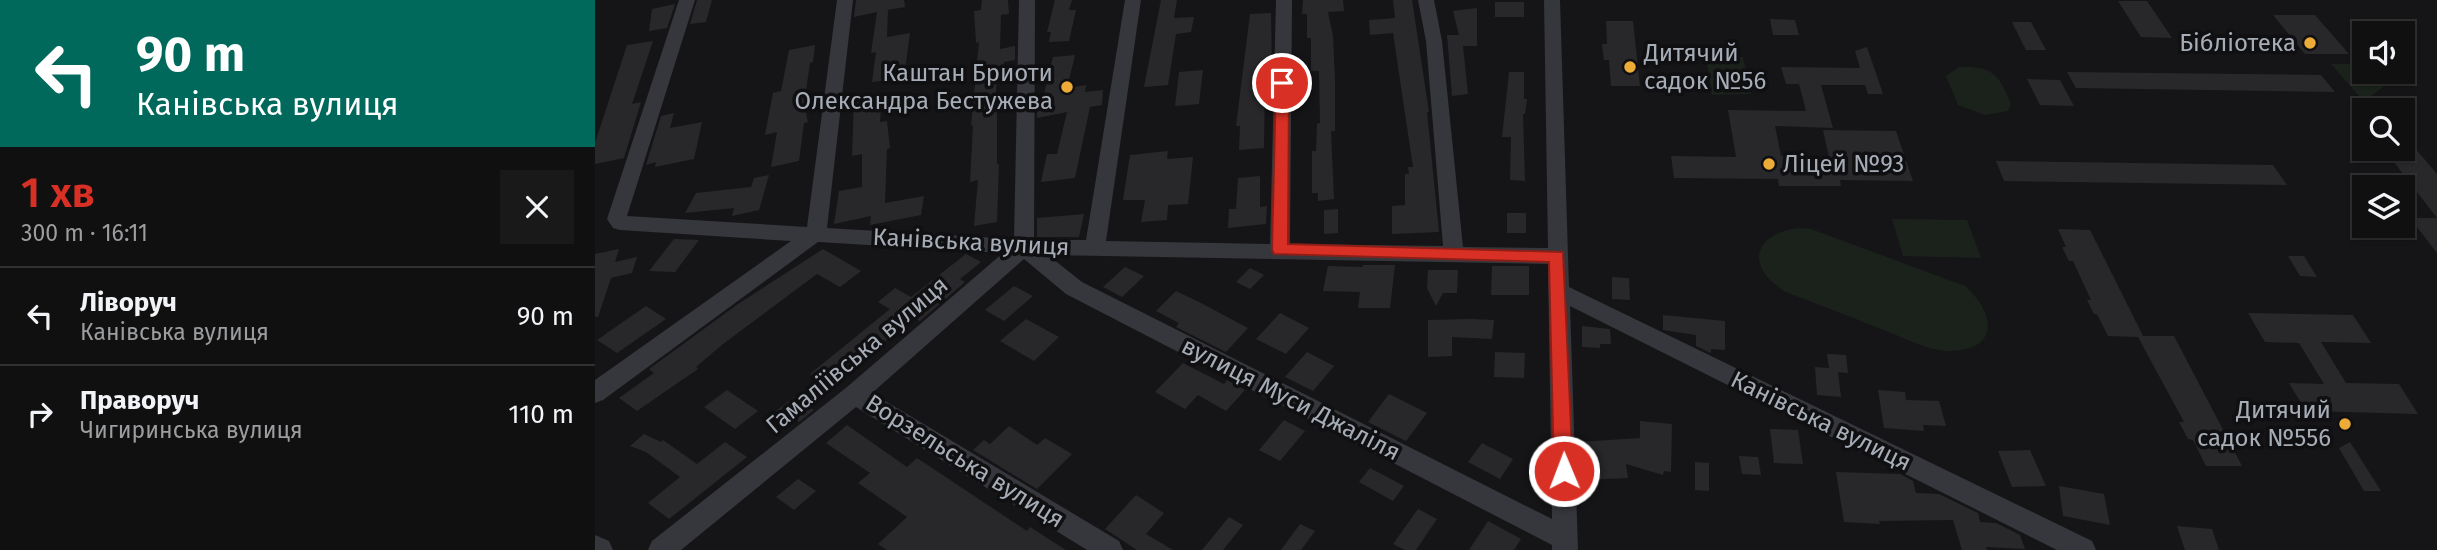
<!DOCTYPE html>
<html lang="uk">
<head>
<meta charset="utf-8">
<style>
	:root { --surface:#101011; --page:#19191a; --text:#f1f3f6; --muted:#9c9d9f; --line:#303031; --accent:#d93025 }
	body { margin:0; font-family:"Fira Sans",sans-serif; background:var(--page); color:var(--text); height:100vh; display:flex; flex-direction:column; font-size:26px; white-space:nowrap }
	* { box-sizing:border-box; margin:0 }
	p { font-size:23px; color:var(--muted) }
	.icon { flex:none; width:38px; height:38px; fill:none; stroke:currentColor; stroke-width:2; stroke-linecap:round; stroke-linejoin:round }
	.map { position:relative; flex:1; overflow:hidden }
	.sheet { display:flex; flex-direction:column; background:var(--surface); width:595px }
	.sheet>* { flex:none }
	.banner { background:#00695c; color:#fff; overflow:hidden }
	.tools { position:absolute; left:1757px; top:21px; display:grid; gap:14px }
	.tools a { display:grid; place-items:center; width:63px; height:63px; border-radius:0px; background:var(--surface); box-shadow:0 2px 5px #0004,0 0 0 2px var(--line); font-size:35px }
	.pin { position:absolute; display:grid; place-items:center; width:60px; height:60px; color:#fff; margin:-30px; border:4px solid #fff; border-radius:50%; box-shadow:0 2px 7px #0007 }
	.me { position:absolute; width:77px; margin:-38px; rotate:359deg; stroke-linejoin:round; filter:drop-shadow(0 0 5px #0008) }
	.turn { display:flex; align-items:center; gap:24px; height:147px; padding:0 21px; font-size:32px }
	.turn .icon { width:91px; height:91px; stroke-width:2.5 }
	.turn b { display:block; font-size:49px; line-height:60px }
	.round { display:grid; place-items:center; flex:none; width:74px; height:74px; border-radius:0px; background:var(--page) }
	.overview { display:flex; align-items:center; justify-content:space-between; height:119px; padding:0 21px }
	h1 { font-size:42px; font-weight:600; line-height:52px; color:var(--accent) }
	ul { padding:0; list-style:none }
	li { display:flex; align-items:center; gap:21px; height:98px; padding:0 21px; border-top:2px solid var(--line) }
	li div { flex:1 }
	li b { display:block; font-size:26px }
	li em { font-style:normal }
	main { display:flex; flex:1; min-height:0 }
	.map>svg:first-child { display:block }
	.green { fill:#1b221c }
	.building { fill:#28282b }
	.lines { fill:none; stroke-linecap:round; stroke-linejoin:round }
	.minor { fill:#36373c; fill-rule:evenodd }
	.route { fill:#d93025; stroke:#8d1f18; stroke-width:2 }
	.poi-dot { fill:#edab37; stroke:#101012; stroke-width:2.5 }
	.labels { text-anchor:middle; stroke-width:7; stroke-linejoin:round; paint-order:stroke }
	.poi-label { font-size:24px; fill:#a7adb7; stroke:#101012; text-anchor:end }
	.street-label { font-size:24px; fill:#a7adb7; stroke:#101012 }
</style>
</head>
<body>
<main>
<section class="sheet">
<div class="banner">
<div class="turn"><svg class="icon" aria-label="left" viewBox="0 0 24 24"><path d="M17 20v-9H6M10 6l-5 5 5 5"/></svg><div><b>90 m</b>Канівська вулиця</div></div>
</div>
<div class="overview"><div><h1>1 хв</h1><p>300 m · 16:11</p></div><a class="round"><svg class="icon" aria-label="close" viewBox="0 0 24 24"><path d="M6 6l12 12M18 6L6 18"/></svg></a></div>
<ul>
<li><svg class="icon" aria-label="left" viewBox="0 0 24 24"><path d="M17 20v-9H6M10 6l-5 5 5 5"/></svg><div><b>Ліворуч</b><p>Канівська вулиця</p></div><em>90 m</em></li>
<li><svg class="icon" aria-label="right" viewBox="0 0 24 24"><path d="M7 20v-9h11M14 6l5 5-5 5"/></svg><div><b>Праворуч</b><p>Чигиринська вулиця</p></div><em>110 m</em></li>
</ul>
</section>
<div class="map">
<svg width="1842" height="550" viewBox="0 0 1842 550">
	<rect width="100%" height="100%" fill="#151517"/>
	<g class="green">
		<path d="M1111,57H1148L1156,94L1117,95Z"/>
		<path d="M1736,64H1769V72H1776L1789,86L1776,96L1765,97Z"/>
		<path d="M1364,67C1399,66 1403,74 1416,104L1413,111L1390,115L1363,105L1351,76Z"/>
		<path d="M1297,219L1372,220L1386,258L1308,256Z"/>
		<path d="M1205,228L1216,229L1370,286C1402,314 1404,352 1352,351C1333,350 1314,340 1296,333C1261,319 1226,305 1191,292C1149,267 1158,233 1205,228Z"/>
	</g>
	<g class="building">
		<path d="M102,0H117L111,22L95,24Z"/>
		<path d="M261,0H309L310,7L293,10L292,37L315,33L309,78L277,82L281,52L276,53L282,12L259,17Z"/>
		<path d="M387,0H413L414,14L406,15L405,49L420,46V60L409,62L408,71L402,72L400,111H402V164H404L402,222L379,226L383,180L375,182L378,125L376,126L384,42L381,43L379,11L386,10Z"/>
		<path d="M460,0H477L474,10H481L474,41L454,42L456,32H452Z"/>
		<path d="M566,0H582L579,18L599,17L596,32L581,34L573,85L549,87Z"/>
		<path d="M708,0H748L749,11L733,12L738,36L740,80V131H736L739,199L723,201V193H717V151H721L722,124L725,123L724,71H716V38H712V14H707Z"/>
		<path d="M798,0H817L834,112H832L844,232L797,234V206L810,205V174H814L813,167H818L798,33L775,35L774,20L800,18Z"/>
		<path d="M1523,1H1552L1577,38L1546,37Z"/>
		<rect x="900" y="2" width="29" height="15"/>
		<path d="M80,4L72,28L54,31L57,9Z"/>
		<path d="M882,8V46H868L873,94L857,96L852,35H864L858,11Z"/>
		<path d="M676,13L677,70L676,77H670L669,148L644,150L645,126H641L655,14Z"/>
		<path d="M1678,15H1720L1754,54H1710Z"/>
		<path d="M1175,19L1200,20L1204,35H1178Z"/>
		<path d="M1011,21H1038L1045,86H1016L1014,60H1009L1007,44H1012Z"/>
		<path d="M1417,22H1436L1451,50H1431Z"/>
		<path d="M58,41L37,104L46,102L29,158L0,164V143L32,45Z"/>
		<path d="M220,45L218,62L215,63L209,104L213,122L209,123L204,161L176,167L182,132L170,135L178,93L186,91L194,50Z"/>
		<path d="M1272,47L1288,94H1273L1270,85H1226L1238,128L1180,126L1186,156L1234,157L1228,130L1301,131L1318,181L1245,180L1246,186H1184L1183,179L1079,178L1076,156L1141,157L1133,110L1211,111L1204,84H1191L1186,67L1265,68L1260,51Z"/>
		<path d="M480,55L472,88L491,85L490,92L508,90L507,105L495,107L480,178L446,182L452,154H462L472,112L442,118V96L449,94L458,57Z"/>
		<path d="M608,70L604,104L580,106L584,72Z"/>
		<path d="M914,72H929V99H932L930,114H928L930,181L915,180L916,137H907Z"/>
		<path d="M1472,72L1726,75L1740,92L1481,88Z"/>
		<path d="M1432,79L1465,80L1479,106L1445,105Z"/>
		<path d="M287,96L285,122L292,121L295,148L292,149L290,203L329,196L326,215L275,225L276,216L239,224L244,191L267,187V154L257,156L259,101Z"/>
		<path d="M79,113L75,128L107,122L99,159L60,167L61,162L51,165L66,116Z"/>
		<path d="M1808,134L1842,174V218L1789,149H1808Z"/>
		<path d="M573,151L572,159L598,157L593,204L573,205L572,220L546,222L550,200H528L535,155Z"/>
		<path d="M1401,161L1678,165L1692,185L1409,181Z"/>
		<path d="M174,175L164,210L137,216L139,208L90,213L101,193L156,187L159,178Z"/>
		<path d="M665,176V207L672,206L671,224L633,228L634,209H641L643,178Z"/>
		<path d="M743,209V233L729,234V210Z"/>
		<rect x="912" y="213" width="19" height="20"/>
		<path d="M489,214L484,237H442V218Z"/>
		<path d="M1815,218H1842V253Z"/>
		<path d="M1463,229L1495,230L1548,336H1579L1647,466H1611L1598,440L1593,439L1584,422H1589L1543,337L1513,336L1502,314H1499L1492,300H1496L1478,261H1474L1467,247H1471Z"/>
		<path d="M79,239L104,240L80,272L54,271Z"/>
		<path d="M24,249L20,262L42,257L37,273L16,278L3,317H0V254Z"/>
		<path d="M228,249L266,271L245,287L222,274L128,344L101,367L103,369L42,411L24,398L59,373L54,369L143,304Z"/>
		<path d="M371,254L386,262L365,279L370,282L325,321L318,318L281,349L277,346L247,370L251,373L234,386L215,374L295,309L283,302L300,288L316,297Z"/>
		<path d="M1693,256H1709L1722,277L1705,276Z"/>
		<path d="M768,265H800L795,308H763L765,292L728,291L733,266L768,267Z"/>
		<path d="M897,266H934V295H896Z"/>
		<path d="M530,267L549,276L527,297L508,287Z"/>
		<path d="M655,268L669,275L655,289L641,282Z"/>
		<path d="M833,270H863L862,293H848L841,306L832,288Z"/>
		<path d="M1017,277L1034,278L1035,300L1017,299Z"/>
		<path d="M419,286L438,296L409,321L390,310Z"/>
		<path d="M581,291L604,302L653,328L631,352L581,327L584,323L561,311Z"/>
		<path d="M51,306L71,319L22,353L2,340Z"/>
		<path d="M685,313L714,328L691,354L661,339Z"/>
		<path d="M1653,313L1758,315L1776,343L1726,342L1751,383L1804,384L1823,414L1711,411L1694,383L1729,384L1704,343L1670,342Z"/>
		<path d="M1068,315L1130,321V350L1116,349V353L1101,346V335L1068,330Z"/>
		<path d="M431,319L464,337L439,361L405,341Z"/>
		<path d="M876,319L899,320L897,339L857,337V356L833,357V320Z"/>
		<path d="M987,326L1015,329L1016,344H1005V348L987,347Z"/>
		<path d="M712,352L739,366L718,391L690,377Z"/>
		<path d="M900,352L930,353L929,378L899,377Z"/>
		<path d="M1232,354L1251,355L1253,373L1243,372L1246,397L1222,395L1220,367L1234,368Z"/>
		<path d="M588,363L629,384L632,380L650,390L631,411L603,395L590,409L560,392Z"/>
		<path d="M132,390L163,411L140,429L109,407Z"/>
		<path d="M1283,390L1310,392L1311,400L1344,401L1351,426L1328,425L1329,431L1289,428Z"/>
		<path d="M794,394L832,413L811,441L773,422Z"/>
		<path d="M199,397L219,410L204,422L197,417L193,420L181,411Z"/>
		<path d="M689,420L710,431L685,461L664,450Z"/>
		<path d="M1045,421L1077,424L1076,472L1069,471L1068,475L1031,464L1033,478L988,480L983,442L1045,438Z"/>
		<path d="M252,425L312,467L322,458L432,531L435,527L471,550H292L283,544L312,517L263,483L275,473L231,443Z"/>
		<path d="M414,426L442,445L450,438L477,454L442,489L378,450L389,440L395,444Z"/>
		<path d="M1175,429L1203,430L1208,464L1179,463Z"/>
		<path d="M49,434L66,442L68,440L102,464L130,442L152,457L74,519L53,503L85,477L51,452L35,446Z"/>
		<path d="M1755,442L1786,491H1769L1744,448Z"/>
		<path d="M887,443L918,459L905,479L873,462Z"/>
		<path d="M1435,450L1451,486L1417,487L1403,451Z"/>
		<path d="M1144,456L1163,457L1166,475L1147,474Z"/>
		<path d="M1100,462L1114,463V491L1100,490Z"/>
		<path d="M775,468L809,486L798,501L764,482Z"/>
		<path d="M1241,472L1305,474L1318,481L1321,493L1344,494L1383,513L1385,522L1401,523L1425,535L1430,549L1391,547L1392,550H1367L1358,520L1284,521L1285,524L1249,522Z"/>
		<path d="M203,479L221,491L199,510L181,497Z"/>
		<path d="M1464,486L1509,494L1515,525L1468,516Z"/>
		<path d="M541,495L569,513L551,534L578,550H542L510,529Z"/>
		<path d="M823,509L842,519L821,550H810L798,544Z"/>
		<path d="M634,517L648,525L628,550H607Z"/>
		<path d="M893,521L926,539L919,550H874Z"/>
		<path d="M705,524L720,531L706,550H686Z"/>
		<path d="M1582,526L1617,529L1624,550H1590Z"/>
	</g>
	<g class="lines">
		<g class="minor">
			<path d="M84,0H100L32,216L212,227L242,0H258L232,228L419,239L424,0H440L439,240H491L530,0H546L511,241L675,244L681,0H697L695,244L848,246L831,41L823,0H839L847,41L868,247L953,248L949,0H965L974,287L1497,541L1501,550H1462L975,306L983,550H957V545L471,294L429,259L277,393L524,541L528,550H492L261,407L86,550H53L57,541L252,387L408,253L223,242L8,400L0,403V380L196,241L25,230L18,228L12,219ZM453,255L953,264L957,519L487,282Z"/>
			<path d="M0,535L14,541L18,550H0Z"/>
		</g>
	</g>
	<path class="route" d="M687,79L694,83L693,244L968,252L978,471L975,477L969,479L962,477L959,471L954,262L679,254L677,250L681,83Z"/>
	<g class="poi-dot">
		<circle cx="1715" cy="43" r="7"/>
		<circle cx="1035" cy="67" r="7"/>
		<circle cx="472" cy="87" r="7"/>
		<circle cx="1174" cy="164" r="7"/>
		<circle cx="1750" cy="424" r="7"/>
	</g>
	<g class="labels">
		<g class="poi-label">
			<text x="1701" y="51">Бібліотека</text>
			<text x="1049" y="61" text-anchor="start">Дитячий<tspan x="1049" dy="28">садок №56</tspan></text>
			<text x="458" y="81">Каштан Бриоти<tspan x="458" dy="28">Олександра Бестужева</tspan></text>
			<text x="1188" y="172" text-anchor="start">Ліцей №93</text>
			<text x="1736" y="418">Дитячий<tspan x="1736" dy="28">садок №556</tspan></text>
		</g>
		<g class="street-label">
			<text transform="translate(376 242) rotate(3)" y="8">Канівська вулиця</text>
			<text transform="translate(262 355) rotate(-40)" y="8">Гамаліївська вулиця</text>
			<text transform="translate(696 399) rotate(27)" y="8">вулиця Муси Джаліля</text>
			<text transform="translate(1226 421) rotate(26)" y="8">Канівська вулиця</text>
			<text transform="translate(370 461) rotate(32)" y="8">Ворзельська вулиця</text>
		</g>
	</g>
</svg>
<div class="tools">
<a><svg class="icon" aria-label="sound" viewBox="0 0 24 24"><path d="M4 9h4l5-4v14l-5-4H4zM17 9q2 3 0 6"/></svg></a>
<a><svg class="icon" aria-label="search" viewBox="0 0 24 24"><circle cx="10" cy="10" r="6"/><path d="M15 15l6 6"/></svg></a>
<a><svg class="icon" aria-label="layers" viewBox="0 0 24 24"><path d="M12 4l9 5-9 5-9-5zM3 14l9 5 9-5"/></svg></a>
</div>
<div class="pin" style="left:687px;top:83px;background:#d93025"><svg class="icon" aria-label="arrive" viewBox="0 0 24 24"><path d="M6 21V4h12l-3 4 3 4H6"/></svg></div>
<svg class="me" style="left:969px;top:471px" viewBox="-20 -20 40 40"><circle r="17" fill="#d93025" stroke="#fff" stroke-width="3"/><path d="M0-11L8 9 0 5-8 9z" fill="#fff"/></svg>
</div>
</main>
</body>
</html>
